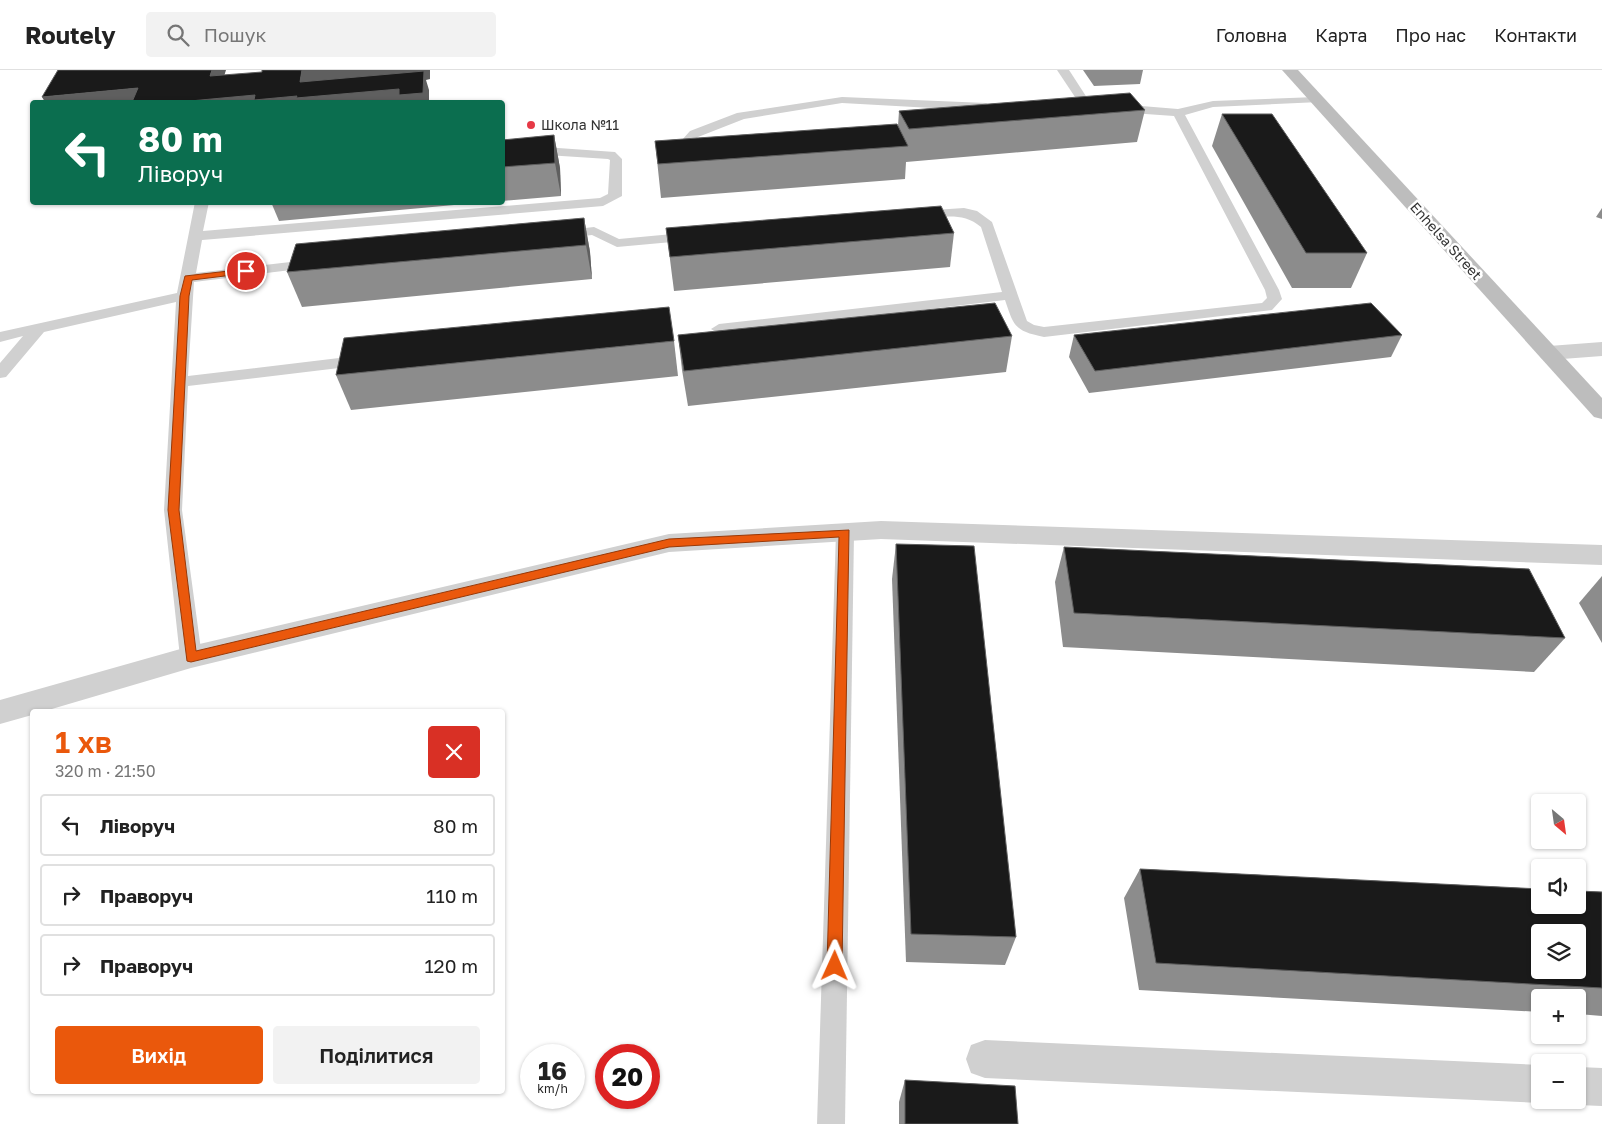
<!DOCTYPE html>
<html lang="uk">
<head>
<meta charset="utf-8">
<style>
	:root { --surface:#fff; --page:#f2f2f2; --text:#222; --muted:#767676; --line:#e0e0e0; --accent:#ea580c }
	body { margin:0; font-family:"Golos Text",sans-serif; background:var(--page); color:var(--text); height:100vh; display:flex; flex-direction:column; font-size:19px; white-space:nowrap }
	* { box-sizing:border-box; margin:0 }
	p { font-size:16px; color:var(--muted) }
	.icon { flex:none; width:28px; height:28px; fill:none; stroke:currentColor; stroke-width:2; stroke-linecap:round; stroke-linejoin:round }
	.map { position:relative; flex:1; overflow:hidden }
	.details { position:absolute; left:30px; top:639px; width:475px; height:385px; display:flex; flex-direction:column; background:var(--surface); border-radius:5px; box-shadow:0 1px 4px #0004 }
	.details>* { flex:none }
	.banner { position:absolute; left:30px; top:30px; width:475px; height:105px; border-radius:5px; box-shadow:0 1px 4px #0004; background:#0b6e4f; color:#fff; overflow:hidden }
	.needle { width:32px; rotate:151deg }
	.tools { position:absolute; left:1531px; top:724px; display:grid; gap:10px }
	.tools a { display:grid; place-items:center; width:55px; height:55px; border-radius:5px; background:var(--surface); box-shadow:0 1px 4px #0004; font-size:25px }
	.speed { position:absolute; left:520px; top:974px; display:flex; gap:10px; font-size:25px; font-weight:700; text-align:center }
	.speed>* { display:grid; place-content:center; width:65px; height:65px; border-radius:50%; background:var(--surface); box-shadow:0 1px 4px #0004; line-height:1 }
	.speed small { font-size:12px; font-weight:400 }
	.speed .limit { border:8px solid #d22; background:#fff; color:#111 }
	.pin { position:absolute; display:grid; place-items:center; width:42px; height:42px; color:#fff; margin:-21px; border:2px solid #fff; border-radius:50%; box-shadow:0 1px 5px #0007 }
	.me { position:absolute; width:55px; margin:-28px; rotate:1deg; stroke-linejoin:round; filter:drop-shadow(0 0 4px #0008) }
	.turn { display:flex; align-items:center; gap:18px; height:105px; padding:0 25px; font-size:22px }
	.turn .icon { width:65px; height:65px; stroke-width:2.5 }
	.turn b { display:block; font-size:35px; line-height:42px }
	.round { display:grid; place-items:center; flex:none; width:52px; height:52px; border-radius:5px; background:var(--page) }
	.headline { display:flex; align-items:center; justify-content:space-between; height:85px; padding:0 25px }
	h1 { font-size:30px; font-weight:600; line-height:38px; color:var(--accent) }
	.primary-button { display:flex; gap:10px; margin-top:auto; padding:10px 25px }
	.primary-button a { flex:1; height:58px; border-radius:5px; background:var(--accent); color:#fff; font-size:20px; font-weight:600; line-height:58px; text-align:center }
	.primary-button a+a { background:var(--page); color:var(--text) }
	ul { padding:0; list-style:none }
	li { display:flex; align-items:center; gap:15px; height:62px; margin:0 10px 8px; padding:0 15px; border:2px solid var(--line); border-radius:5px }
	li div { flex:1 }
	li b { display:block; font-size:19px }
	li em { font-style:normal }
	header { display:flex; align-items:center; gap:30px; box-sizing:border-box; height:70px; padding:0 25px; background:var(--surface); border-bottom:1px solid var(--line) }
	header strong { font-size:24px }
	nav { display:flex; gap:28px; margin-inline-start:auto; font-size:18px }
	.search { width:350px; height:45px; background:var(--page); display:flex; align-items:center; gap:12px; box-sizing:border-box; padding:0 18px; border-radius:5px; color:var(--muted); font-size:19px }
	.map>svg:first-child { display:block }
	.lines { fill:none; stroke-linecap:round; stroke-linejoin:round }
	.lane { fill:#d0d0d0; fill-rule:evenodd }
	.street { fill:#d0d0d0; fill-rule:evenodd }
	.secondary { fill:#bdbdbd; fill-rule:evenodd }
	.wall { fill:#8c8c8c }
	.shaded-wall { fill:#5f5f5f }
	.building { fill:#1a1a1a; stroke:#5f5f5f; fill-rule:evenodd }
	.route { fill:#ea580c; stroke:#983908 }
	.poi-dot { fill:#e63946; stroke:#fff; stroke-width:2 }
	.labels { text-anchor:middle; stroke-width:5; stroke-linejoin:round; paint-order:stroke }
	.far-poi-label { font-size:14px; fill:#333; stroke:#fff; text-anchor:start }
	.far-street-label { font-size:14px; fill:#333; stroke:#fff }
</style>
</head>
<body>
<header>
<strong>Routely</strong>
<div class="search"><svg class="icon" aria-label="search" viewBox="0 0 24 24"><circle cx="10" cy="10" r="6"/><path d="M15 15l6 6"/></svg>Пошук</div>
<nav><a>Головна</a><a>Карта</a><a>Про нас</a><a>Контакти</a></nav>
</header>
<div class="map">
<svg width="1602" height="1054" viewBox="0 0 1602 1054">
	<rect width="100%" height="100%" fill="#fff"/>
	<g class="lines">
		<g class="lane">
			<path d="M1057,0H1069L1093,37L1091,39H1083Z"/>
			<path d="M842,27L986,33L992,37L986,41L842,33L744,49L698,67L675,92H667L665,89L690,61L737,43Z"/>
			<path d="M1316,27L1322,30L1320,32L1213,37L1185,45L1279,220L1282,229L1272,240L1044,267C1015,261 1014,257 1005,230L719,264L711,259L719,254L1002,222L981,157C956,135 922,156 912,145L919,141L964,138L977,141L992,152L1027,251L1034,255L1044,257L1262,233L1267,228L1265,220L1174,46L1117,42L1111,38L1117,34L1178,39L1213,31Z"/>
			<path d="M502,74L615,82L622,89V126L603,136L202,170L196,203L316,189L323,193L316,197L194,212L188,306L364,285L372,290L364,295L188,316L182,440L202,587L198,593L191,595L184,593L180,587L164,440L176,232L44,262L6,307L0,308V293L23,266L0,272V262L177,223L195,132H209L203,161L600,128L608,124L610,90L608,89L502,82Z"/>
			<path d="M594,157L619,169L694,162L701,166L694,170L617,177L592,165L559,169L552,165L559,161Z"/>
			<path d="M845,456L852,458L854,463L845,1054H817L836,463L838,458Z"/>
		</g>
		<g class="street">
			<path d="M1602,272V286L1549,290L1541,288L1538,283L1541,278L1549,276Z"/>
			<path d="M881,451L1602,475V495L881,469L669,482L191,598L45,641H32V645L0,654V630L191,576L669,464Z"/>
			<path d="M985,970L1540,995V1030H1548L1540,1033L985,1008L971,1003L966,989L971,975Z"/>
			<path d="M1578,997L1602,998V1036L1578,1035L1565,1030H1578Z"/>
		</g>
		<path class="secondary" d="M1282,0H1298L1602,328V349L1594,347Z"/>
	</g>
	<g class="wall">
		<path d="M1083,0H1143L1140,14L1094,16Z"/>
		<path d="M1145,40L1137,72L906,92L905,109L661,128L655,71L898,56L899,41Z"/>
		<path d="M1222,44L1367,183L1351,218H1292L1212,76Z"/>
		<path d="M554,65L560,98L561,126L502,131V70Z"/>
		<path d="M271,132H487L279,151Z"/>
		<path d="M1602,138V149L1596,147Z"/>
		<path d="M584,148L590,182L592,209L302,237L287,202Z"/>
		<path d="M666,158L954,163L950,197L674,221Z"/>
		<path d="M678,265L1012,266L1006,302L688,336L682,300Z"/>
		<path d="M1074,265H1402L1391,287L1089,323L1069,287Z"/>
		<path d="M674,271L678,306L351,340L336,305Z"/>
		<path d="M896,474L1016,867L1005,895L906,892L892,509Z"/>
		<path d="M1064,477L1565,568L1534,602L1063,577L1055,512Z"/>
		<path d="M1602,506V573L1579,533Z"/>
		<path d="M1140,799L1602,822V946L1578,944V928H1540V942L1139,920L1124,828Z"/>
		<path d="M905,1010L1018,1054H899V1032Z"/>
	</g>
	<g class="shaded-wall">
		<path d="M212,0H226L218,25L210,6Z"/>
		<path d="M302,0H430V9L426,10L429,20V32H179L300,12Z"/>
		<path d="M138,18L145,32H45L42,27Z"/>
		<path d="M554,65L560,98L561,126L555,93Z"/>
		<path d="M584,148L590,182L592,209L586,175Z"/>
	</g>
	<g class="building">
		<path d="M58,0H212L210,6L262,2V0H302L300,12L424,1L423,23L399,25V19L296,28L297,26L254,30L255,25L179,32H132L138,18L42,27Z"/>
		<path d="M1130,23L1145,40L909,59L899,41Z"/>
		<path d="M1222,44H1272L1367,183H1306Z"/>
		<path d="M897,54L908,76L658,94L655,71Z"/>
		<path d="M554,65L555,93L502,97V70Z"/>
		<path d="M941,136L954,163L670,187L666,158Z"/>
		<path d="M584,148L586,175L287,202L296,174Z"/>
		<path d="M995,233L1012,266L684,301L678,265Z"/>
		<path d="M1371,233L1402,265L1095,301L1074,265Z"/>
		<path d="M669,237L674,271L336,305L344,268Z"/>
		<path d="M896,474L974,476L1016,867L911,864Z"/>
		<path d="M1064,477L1529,499L1565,568L1074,543Z"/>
		<path d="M1140,799L1540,819V835H1578V821L1602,822V918L1156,893ZM1540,862H1578V900H1540Z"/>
		<path d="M905,1010L1015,1016L1018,1054H905Z"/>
	</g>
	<path class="route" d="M246,199L249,200V203L192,210L189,226L179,440L196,581L669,469L849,460L842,896L840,901L835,904L829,901L827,896L839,467L669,477L191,592L187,591L168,440L180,226L185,206Z"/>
	<circle class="poi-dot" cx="531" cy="55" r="5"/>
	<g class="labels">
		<g class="far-poi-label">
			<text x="541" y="60">Школа №11</text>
		</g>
		<g class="far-street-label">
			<text transform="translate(1446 171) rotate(48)" y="5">Enhelsa Street</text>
		</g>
	</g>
</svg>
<div class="tools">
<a><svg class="needle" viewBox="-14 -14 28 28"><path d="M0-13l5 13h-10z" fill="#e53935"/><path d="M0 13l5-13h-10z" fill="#767676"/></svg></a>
<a><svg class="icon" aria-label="sound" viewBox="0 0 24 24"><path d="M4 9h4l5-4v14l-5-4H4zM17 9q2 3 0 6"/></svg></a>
<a><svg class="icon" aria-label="layers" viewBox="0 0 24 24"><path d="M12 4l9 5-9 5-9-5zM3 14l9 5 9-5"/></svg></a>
<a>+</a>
<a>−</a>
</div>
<div class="speed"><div>16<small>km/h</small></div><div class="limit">20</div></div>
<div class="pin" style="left:246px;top:201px;background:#d93025"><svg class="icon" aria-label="arrive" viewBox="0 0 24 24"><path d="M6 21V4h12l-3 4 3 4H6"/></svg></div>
<svg class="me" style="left:835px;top:896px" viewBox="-20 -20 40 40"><path d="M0-17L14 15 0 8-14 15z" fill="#ea580c" stroke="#fff" stroke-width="4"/></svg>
<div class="banner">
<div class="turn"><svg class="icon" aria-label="left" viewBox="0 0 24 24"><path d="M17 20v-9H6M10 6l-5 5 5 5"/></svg><div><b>80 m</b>Ліворуч</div></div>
</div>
<section class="details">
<div class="headline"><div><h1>1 хв</h1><p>320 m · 21:50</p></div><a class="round" style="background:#d93025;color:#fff"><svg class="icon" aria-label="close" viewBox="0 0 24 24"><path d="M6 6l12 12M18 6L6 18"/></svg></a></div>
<ul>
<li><svg class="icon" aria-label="left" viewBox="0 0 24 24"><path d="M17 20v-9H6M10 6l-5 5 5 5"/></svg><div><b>Ліворуч</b></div><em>80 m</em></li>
<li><svg class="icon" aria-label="right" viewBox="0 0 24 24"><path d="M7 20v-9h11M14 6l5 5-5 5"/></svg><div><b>Праворуч</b></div><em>110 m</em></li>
<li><svg class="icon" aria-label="right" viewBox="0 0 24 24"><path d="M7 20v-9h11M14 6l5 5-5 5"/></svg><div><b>Праворуч</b></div><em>120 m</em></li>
</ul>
<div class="primary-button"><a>Вихід</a><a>Поділитися</a></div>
</section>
</div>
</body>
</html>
